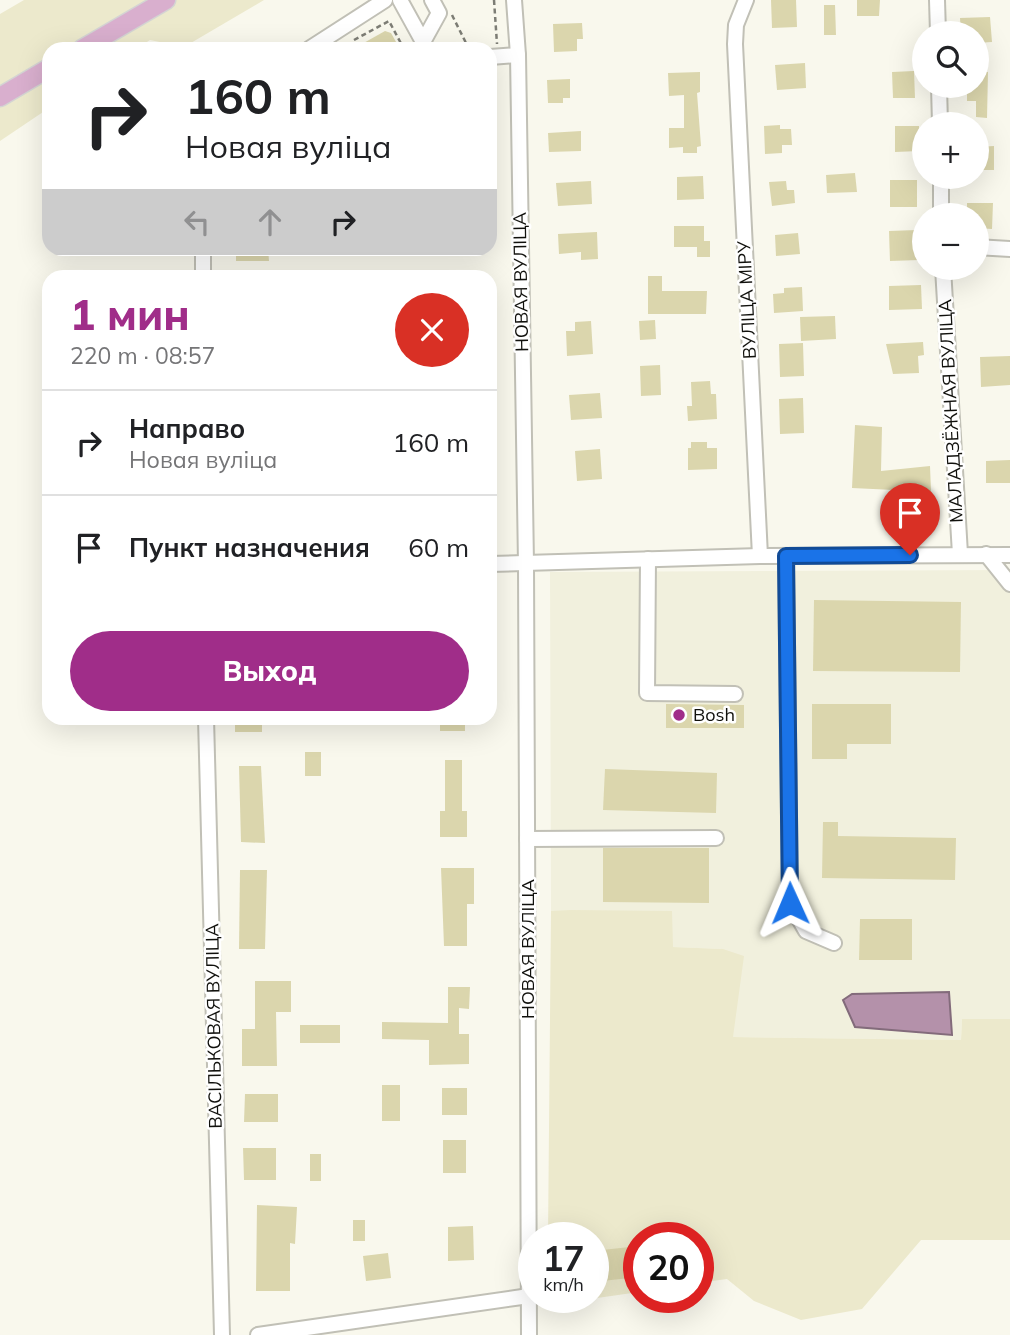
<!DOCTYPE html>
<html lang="ru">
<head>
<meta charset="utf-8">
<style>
	:root { --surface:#fff; --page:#f2f2f2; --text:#202124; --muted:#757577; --line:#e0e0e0; --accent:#a02d89 }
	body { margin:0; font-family:Mulish,sans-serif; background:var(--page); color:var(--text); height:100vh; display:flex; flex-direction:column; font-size:26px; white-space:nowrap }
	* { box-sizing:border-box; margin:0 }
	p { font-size:23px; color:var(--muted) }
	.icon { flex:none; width:38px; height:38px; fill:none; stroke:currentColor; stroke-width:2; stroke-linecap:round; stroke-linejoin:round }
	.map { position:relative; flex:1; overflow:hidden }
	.details { position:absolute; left:42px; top:270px; width:455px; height:455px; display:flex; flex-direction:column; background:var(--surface); border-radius:21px; box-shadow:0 7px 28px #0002 }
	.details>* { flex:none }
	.hud { position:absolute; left:42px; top:42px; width:455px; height:214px; border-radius:21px; box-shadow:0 7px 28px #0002; background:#fff; color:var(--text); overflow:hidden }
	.buttons { position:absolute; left:912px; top:21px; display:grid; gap:14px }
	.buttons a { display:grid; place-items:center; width:77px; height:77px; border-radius:50%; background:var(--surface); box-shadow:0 7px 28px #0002; font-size:35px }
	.speed { position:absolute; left:518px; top:1222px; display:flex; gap:14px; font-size:35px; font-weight:700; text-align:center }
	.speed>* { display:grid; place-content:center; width:91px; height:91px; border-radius:50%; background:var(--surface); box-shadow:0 7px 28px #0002; line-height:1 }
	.speed small { font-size:18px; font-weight:400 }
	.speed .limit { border:10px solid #d22; background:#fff; color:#111 }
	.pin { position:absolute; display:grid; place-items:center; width:60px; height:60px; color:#fff; margin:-72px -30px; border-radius:50% 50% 50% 0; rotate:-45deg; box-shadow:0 0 7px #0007 }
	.pin .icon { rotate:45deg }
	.me { position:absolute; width:77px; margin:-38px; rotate:359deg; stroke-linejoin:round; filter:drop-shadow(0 0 5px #0008) }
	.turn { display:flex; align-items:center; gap:24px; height:147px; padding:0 28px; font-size:32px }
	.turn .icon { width:91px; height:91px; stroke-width:2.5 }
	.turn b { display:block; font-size:49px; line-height:60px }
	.lanes { display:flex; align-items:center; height:66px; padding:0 28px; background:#0003; justify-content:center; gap:35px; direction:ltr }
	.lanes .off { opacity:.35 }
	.round { display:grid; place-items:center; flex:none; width:74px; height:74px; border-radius:37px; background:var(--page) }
	.headline { display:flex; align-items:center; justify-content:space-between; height:119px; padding:0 28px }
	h1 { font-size:42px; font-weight:800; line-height:52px; color:var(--accent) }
	.primary-button { display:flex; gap:14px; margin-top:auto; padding:14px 28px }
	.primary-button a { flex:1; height:80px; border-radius:42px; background:var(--accent); color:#fff; font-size:28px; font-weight:800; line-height:80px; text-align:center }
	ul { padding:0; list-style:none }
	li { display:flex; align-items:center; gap:21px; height:105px; padding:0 28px; border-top:2px solid var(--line) }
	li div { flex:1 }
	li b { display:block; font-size:26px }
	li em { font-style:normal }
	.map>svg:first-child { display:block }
	.built { fill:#f1f0dd }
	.green { fill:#ece9cc }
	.water { fill:#b491aa; stroke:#836b7b; stroke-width:2 }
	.building { fill:#dbd6ad }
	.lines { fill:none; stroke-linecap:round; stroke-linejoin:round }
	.minor-casing { stroke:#c1c0b6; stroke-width:18 }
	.major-casing { stroke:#d4d4d3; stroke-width:21 }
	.path { stroke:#7d7d75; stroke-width:2.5; stroke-dasharray:5 3.5; stroke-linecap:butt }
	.minor { stroke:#fff; stroke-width:14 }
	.major { stroke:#d9afce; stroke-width:18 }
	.route-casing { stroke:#114b97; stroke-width:18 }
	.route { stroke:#1a73e8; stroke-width:12 }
	.poi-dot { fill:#a02d89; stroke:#fff; stroke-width:2.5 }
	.labels { text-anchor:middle; stroke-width:5; stroke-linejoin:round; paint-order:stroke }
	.street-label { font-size:18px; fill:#11110d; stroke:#fff }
	.poi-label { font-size:18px; fill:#11110d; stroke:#fff; text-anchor:start }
</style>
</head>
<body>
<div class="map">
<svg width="1010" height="1335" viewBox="0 0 1010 1335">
	<rect width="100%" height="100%" fill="#f9f8ed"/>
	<path class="built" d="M1010,570V1019H962L961,1040L733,1037L723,949L672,947V912L551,911L550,572Z"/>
	<g class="green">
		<path d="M24,0H264L184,47L150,40L136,49H49V108L0,141V14Z"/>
		<path d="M571,910L672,911L673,947L723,949L744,956L733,1037L961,1040L962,1019H1010V1240H921L862,1309L801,1320L754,1301L727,1279L698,1283V1237H639V1292L548,1305V1297H593V1237H548L551,911Z"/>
	</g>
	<path class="water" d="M949,992L952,1035L855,1027L843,1000L852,994Z"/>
	<g class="building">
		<path d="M771,0H796L797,27L772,28Z"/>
		<path d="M857,0H880L879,16H857Z"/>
		<path d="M824,5H835L836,35H824Z"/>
		<path d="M990,17L992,42L976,43V33H961L960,18Z"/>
		<path d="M582,23L583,39H577V51L554,52L553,24Z"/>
		<path d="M385,31L391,33L400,49H353Z"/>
		<path d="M805,63L806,88L777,90L775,65Z"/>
		<path d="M914,71L915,98H893L892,72Z"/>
		<path d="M700,72V92L697,93L701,146L697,147V153H683V147L669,148V128H684V95L669,96L668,73Z"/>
		<path d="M976,72H988L987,118L976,117V101H967V86H976Z"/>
		<path d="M570,79V98H563V103H548L547,80Z"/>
		<path d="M780,125V129H791L792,145H782V153L765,154L764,126Z"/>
		<path d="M895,126H919V151L895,152Z"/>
		<path d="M581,131V151L549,152L548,133Z"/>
		<path d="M994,146V170H976V147Z"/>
		<path d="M855,173L857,192L827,193L826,175Z"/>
		<path d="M703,176L704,199L677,200V177Z"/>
		<rect x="890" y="180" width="27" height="27"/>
		<path d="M591,181L592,204L558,206L556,183Z"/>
		<path d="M786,181L787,190H794L795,203L772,206L769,182Z"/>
		<path d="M967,203H993L992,229L976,228V215H967Z"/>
		<path d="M674,226H704V241H710V257H697V247H674Z"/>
		<path d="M917,230L919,260L890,261L889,231Z"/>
		<path d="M597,232L598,259L581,260V252L559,254L558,234Z"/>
		<path d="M798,233L800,254L776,256L775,235Z"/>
		<path d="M236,248H268L269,261H236Z"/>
		<path d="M648,276H662V291H707L706,314H648Z"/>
		<path d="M921,285L922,309L889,310V286Z"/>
		<path d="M802,287L803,311L774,313L773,294L784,293V288Z"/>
		<path d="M835,316L836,339L801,341L800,317Z"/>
		<path d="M655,320L656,339L640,340L639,321Z"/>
		<path d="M591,321L593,354L567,356L566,331H575V322Z"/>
		<path d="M923,342L924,355L918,356L919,373L893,374L886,344Z"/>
		<path d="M803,343L804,376L780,377L779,344Z"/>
		<path d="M1010,356V385L981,387L980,357Z"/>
		<path d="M660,365L661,395L641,396L640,366Z"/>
		<path d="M710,381L711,394H716L717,419L688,421L687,406H692L691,382Z"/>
		<path d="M600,393L602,418L571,420L569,395Z"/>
		<path d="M803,398L804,433L780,434L779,399Z"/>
		<path d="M855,425L882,427L881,471L930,466L931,491L894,495V490L852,488Z"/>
		<path d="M691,442H707V448H717V469L688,470V448H691Z"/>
		<path d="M600,449L602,479L577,481L575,451Z"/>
		<path d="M1010,460V483H986V461Z"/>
		<path d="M814,600L961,602L960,672L813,671Z"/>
		<path d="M666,704L744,705V728H666Z"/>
		<path d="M812,704H891V744H847V759H812Z"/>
		<rect x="235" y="718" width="27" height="14"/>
		<rect x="440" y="718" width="25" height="13"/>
		<rect x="305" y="752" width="16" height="24"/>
		<path d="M445,760H462V811H467V837H440V811H445Z"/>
		<path d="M239,766H261L265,843L241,842Z"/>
		<path d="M605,769L717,773L716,813L603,810Z"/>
		<path d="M823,822H838V836L956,838L955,880L822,878Z"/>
		<path d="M603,848H709V903L603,902Z"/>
		<path d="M441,868H474V904H467V946H444Z"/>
		<path d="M240,870H267L265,949H239Z"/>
		<path d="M860,919H912V960H859Z"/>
		<path d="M255,981H291V1012H276L277,1066H242V1029H255Z"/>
		<path d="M448,987H470L469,1009L459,1008V1034H469V1064L429,1065V1040L382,1039V1022L448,1023Z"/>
		<rect x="300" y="1025" width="40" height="18"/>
		<rect x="382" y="1085" width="18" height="36"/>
		<rect x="442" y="1088" width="25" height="27"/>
		<path d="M245,1094H278V1122H244Z"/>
		<rect x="443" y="1140" width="23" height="33"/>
		<path d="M243,1148H276V1180H244Z"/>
		<rect x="310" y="1154" width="11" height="27"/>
		<path d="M257,1205L297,1207L295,1244L290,1243V1291H256Z"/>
		<rect x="353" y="1220" width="12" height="21"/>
		<path d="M473,1226L474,1260L448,1261V1227Z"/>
		<path d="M639,1246V1277L593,1282V1251Z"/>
		<path d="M388,1253L391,1278L366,1281L363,1256Z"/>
	</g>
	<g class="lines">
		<g class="minor-casing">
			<g id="minor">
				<path d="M400,0L427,49"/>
				<path d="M514,0L518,55L526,564L529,1335"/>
				<path d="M746,0L736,25L735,44L760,556"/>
				<path d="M937,0L938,33"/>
				<path d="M423,42L439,13L432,0"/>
				<path d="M309,49L385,0"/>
				<path d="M490,57L518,55"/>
				<path d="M939,86L940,124"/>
				<path d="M941,177V215"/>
				<path d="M976,247L1010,249"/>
				<path d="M943,268L960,554"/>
				<path d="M203,276V248"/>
				<path d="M986,554L1010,584"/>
				<path d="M786,556L790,903L806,931L834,943"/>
				<path d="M648,559L647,693L735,694"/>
				<path d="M490,564L760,556L1010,555"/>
				<path d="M206,718L222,1335"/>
				<path d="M527,839L716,838"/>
				<path d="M258,1335L529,1296"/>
			</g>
		</g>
		<g class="major-casing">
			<g id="major">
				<path d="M82,49L166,0"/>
				<path d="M0,97L49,68"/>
			</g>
		</g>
		<g class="path">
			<path d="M494,0L497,44"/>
			<path d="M452,15L468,47"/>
			<path d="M354,40L389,21L404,49"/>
			<path d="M441,47L480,46"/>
		</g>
		<use href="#minor" class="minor"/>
		<use href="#major" class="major"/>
	</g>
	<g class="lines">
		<g class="route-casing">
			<path id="route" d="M790,903L786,556L910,555"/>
		</g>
		<use href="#route" class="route"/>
	</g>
	<circle class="poi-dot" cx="679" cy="715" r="7"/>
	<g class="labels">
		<g class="street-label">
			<text transform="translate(521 282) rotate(-91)" y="6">НОВАЯ ВУЛІЦА</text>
			<text transform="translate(747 300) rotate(-93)" y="6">ВУЛІЦА МІРУ</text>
			<text transform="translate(951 411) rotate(-93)" y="6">МАЛАДЗЁЖНАЯ ВУЛІЦА</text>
			<text transform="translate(528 949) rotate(-90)" y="6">НОВАЯ ВУЛІЦА</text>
			<text transform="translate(214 1026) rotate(-91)" y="6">ВАСІЛЬКОВАЯ ВУЛІЦА</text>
		</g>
		<g class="poi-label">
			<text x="693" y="721">Bosh</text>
		</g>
	</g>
</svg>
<div class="buttons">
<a><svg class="icon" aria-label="search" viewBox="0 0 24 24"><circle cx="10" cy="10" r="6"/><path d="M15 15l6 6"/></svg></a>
<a>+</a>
<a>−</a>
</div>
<div class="speed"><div>17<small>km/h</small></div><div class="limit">20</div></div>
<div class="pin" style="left:910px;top:555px;background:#d93025"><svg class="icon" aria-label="arrive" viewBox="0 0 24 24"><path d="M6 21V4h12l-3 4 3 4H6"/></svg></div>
<svg class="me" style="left:790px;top:903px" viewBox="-20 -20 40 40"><path d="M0-17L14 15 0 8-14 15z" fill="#1a73e8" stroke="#fff" stroke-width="4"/></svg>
<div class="hud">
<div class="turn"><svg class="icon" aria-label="right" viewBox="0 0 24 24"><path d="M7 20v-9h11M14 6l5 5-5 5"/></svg><div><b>160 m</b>Новая вуліца</div></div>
<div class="lanes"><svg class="icon off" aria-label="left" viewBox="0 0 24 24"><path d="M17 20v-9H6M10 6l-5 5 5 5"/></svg><svg class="icon off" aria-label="ahead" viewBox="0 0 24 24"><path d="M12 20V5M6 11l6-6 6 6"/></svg><svg class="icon" aria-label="right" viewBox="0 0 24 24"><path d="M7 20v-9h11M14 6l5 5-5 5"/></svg></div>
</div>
<section class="details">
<div class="headline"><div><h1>1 мин</h1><p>220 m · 08:57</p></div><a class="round" style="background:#d93025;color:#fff"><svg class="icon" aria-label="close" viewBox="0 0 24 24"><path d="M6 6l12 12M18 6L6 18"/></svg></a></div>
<ul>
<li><svg class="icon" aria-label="right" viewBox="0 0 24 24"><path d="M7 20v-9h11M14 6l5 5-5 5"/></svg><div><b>Направо</b><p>Новая вуліца</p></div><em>160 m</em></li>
<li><svg class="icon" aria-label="arrive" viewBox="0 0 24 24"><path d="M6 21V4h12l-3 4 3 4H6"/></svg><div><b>Пункт назначения</b></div><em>60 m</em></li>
</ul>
<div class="primary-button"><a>Выход</a></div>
</section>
</div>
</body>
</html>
